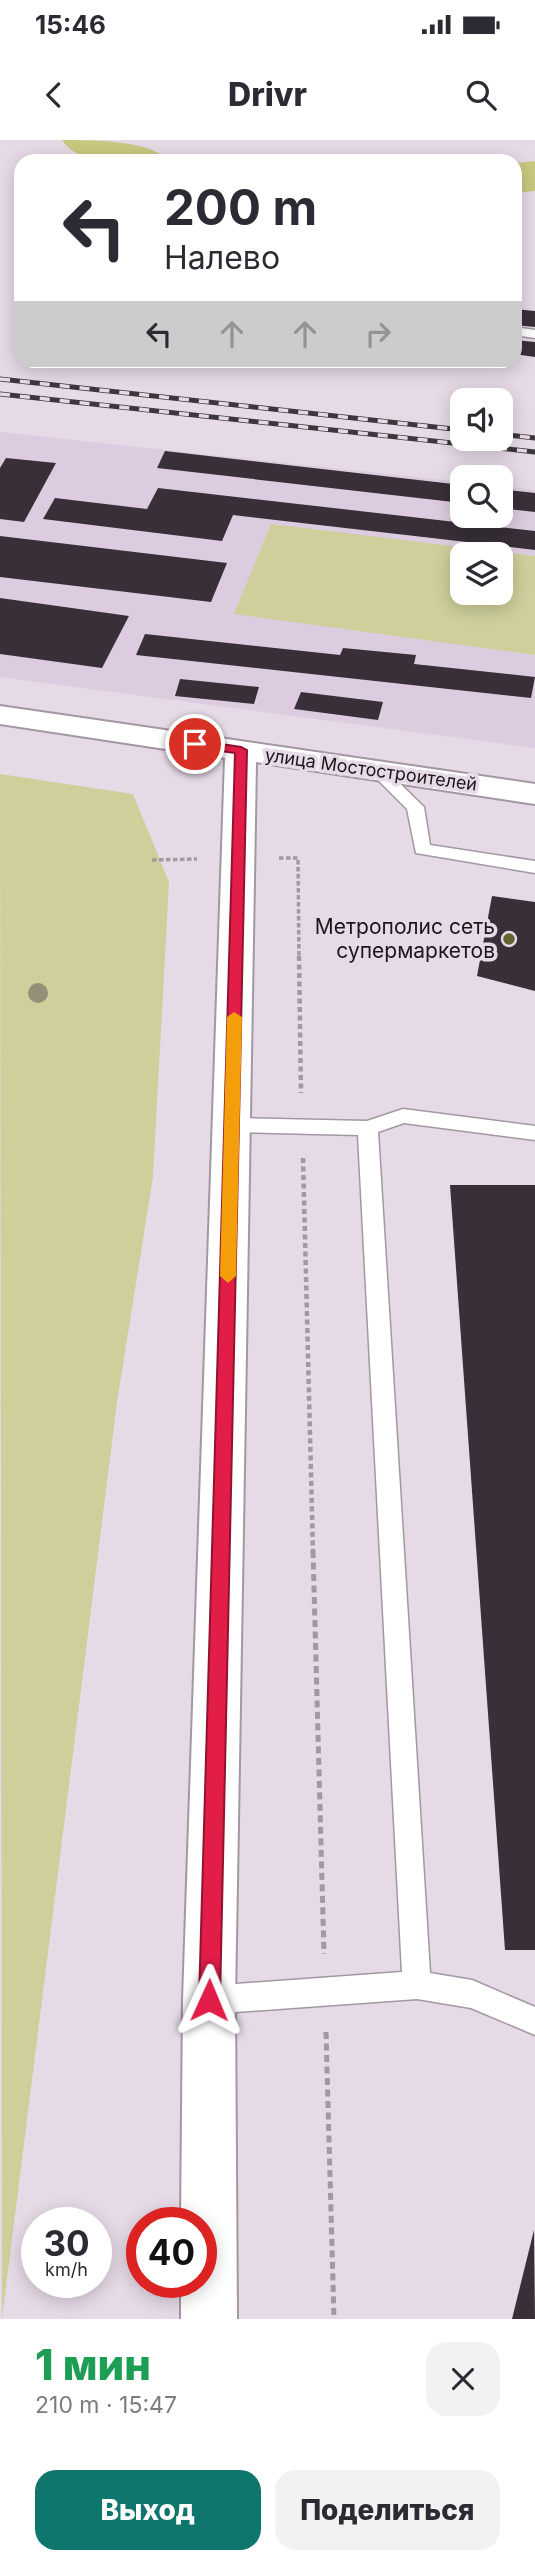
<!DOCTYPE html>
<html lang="ru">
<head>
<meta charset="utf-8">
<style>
	:root { --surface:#fff; --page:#f2f2f3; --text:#2b2b33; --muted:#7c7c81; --accent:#0f766e }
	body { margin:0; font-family:Inter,sans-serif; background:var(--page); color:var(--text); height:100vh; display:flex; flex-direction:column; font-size:26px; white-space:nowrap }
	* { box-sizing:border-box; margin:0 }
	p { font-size:23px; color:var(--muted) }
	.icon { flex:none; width:38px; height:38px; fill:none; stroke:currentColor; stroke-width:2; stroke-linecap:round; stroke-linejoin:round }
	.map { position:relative; height:2179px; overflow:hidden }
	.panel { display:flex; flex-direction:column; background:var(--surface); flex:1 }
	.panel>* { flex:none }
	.top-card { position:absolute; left:14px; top:14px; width:508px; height:214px; border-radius:21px; box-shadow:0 4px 18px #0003; background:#fff; color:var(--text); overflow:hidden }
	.tools { position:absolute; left:450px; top:248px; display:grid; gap:14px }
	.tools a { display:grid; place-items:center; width:63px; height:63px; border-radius:14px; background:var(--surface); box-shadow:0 4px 18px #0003; font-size:35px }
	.speed { position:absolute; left:21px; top:2067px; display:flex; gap:14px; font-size:35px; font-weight:700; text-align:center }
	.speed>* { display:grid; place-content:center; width:91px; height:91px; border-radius:50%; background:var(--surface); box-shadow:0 4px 18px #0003; line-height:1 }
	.speed small { font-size:18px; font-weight:400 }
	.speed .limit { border:10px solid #d22; background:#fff; color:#111 }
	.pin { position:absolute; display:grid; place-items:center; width:60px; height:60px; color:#fff; margin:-30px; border:4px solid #fff; border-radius:50%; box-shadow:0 2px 7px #0007 }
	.me { position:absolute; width:77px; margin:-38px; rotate:1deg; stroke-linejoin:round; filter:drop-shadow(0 0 5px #0008) }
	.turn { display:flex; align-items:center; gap:24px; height:147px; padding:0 35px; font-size:32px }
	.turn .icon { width:91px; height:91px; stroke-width:2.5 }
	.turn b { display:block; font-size:49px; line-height:60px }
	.lanes { display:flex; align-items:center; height:66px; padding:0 35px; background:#0003; justify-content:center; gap:35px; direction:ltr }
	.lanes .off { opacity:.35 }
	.round { display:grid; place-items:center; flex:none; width:74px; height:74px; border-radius:21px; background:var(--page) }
	.headline { display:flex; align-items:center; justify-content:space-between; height:119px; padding:0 35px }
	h1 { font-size:42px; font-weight:800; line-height:52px; color:#1e9e55 }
	.cta { display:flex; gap:14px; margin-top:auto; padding:14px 35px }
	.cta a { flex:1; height:80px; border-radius:21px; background:var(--accent); color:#fff; font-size:28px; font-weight:800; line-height:80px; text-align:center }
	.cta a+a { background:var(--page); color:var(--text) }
	.status { display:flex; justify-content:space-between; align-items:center; height:49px; padding:0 35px; background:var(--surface); direction:ltr }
	.status svg { height:19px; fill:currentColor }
	header { display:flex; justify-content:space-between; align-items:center; height:91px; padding:0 35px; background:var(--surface); font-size:32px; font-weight:800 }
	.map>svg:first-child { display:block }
	.built { fill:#ddccdf; fill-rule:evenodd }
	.green { fill:#cecf9b; fill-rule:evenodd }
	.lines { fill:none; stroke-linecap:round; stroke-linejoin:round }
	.river { fill:#c9c980; fill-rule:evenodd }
	.building { fill:#382f39 }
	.lane-casing { stroke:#a297a3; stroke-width:3 }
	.secondary-casing { stroke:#a297a3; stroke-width:4 }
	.path-far2 { stroke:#a198a2; stroke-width:3.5; stroke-dasharray:4.5 2.5; stroke-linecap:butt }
	.path-far1 { stroke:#a198a2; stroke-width:4.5; stroke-dasharray:5 3.5; stroke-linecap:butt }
	.path { stroke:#a198a2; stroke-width:5; stroke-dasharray:7 4.5; stroke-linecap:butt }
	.lane { fill:#fff; fill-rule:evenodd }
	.secondary { fill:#fff; fill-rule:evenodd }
	.rail-casing { stroke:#3c373d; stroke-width:5 }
	.rail { stroke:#e6dae7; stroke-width:3.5; stroke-dasharray:10; stroke-linecap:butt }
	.tree { fill:#958f77 }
	.route { fill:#e11d48; stroke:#92132f; stroke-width:2 }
	.slow { fill:#f59e0b }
	.poi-dot { fill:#646330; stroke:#e6dae7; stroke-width:2.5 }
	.labels { text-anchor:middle; stroke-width:7; stroke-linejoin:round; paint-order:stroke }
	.far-street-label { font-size:18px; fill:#1b171c; stroke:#e6dae7 }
	.poi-label { font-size:21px; fill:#1b171c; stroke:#e6dae7; text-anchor:end }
</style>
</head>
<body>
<div class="status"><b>15:46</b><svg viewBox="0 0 49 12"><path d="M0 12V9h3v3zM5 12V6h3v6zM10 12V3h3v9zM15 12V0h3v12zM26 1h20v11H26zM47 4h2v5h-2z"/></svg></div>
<header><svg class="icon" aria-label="back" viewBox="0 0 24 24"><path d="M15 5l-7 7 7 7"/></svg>Drivr<svg class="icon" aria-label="search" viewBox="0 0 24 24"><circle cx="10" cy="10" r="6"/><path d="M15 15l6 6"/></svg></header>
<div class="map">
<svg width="535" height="2179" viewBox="0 0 535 2179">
	<rect width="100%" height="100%" fill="#e6dae7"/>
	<path class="built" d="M0,292L462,342V376H500L501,346L535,350V608L0,537ZM462,415H500V453H462Z"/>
	<g class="green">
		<path d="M271,384L535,416V515L234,474ZM462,415H500V453H462Z"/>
		<path d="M0,634L133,654L169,742L153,1037L117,1262L2,2179Z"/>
	</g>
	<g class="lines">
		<g class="river">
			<path d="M62,0C95,0 149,0 170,21C137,21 83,31 62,0Z"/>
			<path d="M535,21V51L514,53V23Z"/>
		</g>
	</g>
	<g class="building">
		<path d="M514,169L535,171V187L514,185Z"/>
		<path d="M514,200L535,202V217L514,214Z"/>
		<path d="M165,311L462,345V363L157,328Z"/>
		<path d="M6,318L56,323L24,382L0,379V328Z"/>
		<path d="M158,348L535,391V410L233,375L222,401L43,379L55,358L147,369Z"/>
		<path d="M500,349L535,353V372L500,368Z"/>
		<path d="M0,396L227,423L211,462L0,437Z"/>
		<path d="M0,458L129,476L102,528L0,514Z"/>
		<path d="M145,494L340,515L343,508L416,515L414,524L535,537L531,558L136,515Z"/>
		<path d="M180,539L259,547L254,564L175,556Z"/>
		<path d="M301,552L383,562L378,580L294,569Z"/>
		<path d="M492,756L535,762V851L477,836Z"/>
		<path d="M450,1045H535V1810H505Z"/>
		<path d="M534,2090L535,2179H512Z"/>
	</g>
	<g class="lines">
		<g class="lane-casing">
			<g id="lane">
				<path d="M514,187L535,190V198L514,195Z"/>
				<path d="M377,626L383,627L424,667L430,705L535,721V733L416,713L407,669L369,631Z"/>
				<path d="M403,969L535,986V1000L404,983L378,992L430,1833L472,1840L535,1867V1895L471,1868L417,1859L209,1874L199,1870L195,1860L199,1850L209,1846L402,1832L358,995L232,992L225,990L222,985L225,980L232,978L367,981Z"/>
			</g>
		</g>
		<g class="secondary-casing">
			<path id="secondary" d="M0,566L535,644V664L256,622L235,1860L237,2179H181V2142H201V2082H181L183,1860L225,618L0,584Z"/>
		</g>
		<g class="path-far2">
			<path d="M279,718H298L299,818"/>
			<path d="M152,720L197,719"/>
		</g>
		<g class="path-far1">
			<path d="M299,816L301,953"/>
			<path d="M303,1018L313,1412"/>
		</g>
		<g class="path">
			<path d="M313,1411L324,1814"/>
			<path d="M326,1892L334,2179"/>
		</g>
		<use href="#lane" class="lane"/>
		<use href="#secondary" class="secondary"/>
		<g class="rail-casing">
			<g id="rail">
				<path d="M0,239L462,290"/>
				<path d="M0,254L535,312"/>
				<path d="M500,294L535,298"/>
			</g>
		</g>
		<use href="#rail" class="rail"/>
	</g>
	<circle class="tree" cx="38" cy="853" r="10"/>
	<path class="route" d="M195,600L241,607L247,610L220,1860L217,1868L209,1871L202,1868L199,1860L235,613L191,607V601Z"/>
	<path class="slow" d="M234,872L242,877L236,1136L228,1143L220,1136L227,877Z"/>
	<circle class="poi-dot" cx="509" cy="799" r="7"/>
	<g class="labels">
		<g class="far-street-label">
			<text transform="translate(371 630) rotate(8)" y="6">улица Мостостроителей</text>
		</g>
		<g class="poi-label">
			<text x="495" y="794">Метрополис cеть<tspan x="495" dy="24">супермаркетов</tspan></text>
		</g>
	</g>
</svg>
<div class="tools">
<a><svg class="icon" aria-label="sound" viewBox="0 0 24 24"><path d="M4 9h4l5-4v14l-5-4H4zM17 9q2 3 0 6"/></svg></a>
<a><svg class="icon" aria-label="search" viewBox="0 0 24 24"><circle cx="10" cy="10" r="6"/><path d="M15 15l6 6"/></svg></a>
<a><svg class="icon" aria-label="layers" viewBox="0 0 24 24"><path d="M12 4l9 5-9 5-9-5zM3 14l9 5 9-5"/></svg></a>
</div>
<div class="speed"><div>30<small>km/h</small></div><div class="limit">40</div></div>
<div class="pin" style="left:195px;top:604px;background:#d93025"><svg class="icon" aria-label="arrive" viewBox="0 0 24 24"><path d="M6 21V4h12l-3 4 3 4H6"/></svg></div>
<svg class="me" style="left:209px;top:1860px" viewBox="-20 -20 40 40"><path d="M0-17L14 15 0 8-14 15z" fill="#e11d48" stroke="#fff" stroke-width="4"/></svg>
<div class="top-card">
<div class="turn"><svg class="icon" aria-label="left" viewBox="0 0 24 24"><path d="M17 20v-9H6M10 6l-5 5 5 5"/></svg><div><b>200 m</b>Налево</div></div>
<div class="lanes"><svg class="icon" aria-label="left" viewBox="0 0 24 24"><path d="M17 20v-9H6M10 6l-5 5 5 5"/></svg><svg class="icon off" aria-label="ahead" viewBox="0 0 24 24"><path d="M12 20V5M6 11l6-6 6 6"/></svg><svg class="icon off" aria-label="ahead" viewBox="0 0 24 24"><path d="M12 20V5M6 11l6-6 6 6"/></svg><svg class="icon off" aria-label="right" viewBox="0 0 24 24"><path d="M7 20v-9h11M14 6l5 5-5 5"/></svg></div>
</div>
</div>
<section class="panel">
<div class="headline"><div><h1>1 мин</h1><p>210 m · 15:47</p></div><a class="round"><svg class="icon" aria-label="close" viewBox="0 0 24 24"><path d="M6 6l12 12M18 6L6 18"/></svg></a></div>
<div class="cta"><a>Выход</a><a>Поделиться</a></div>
</section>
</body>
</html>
